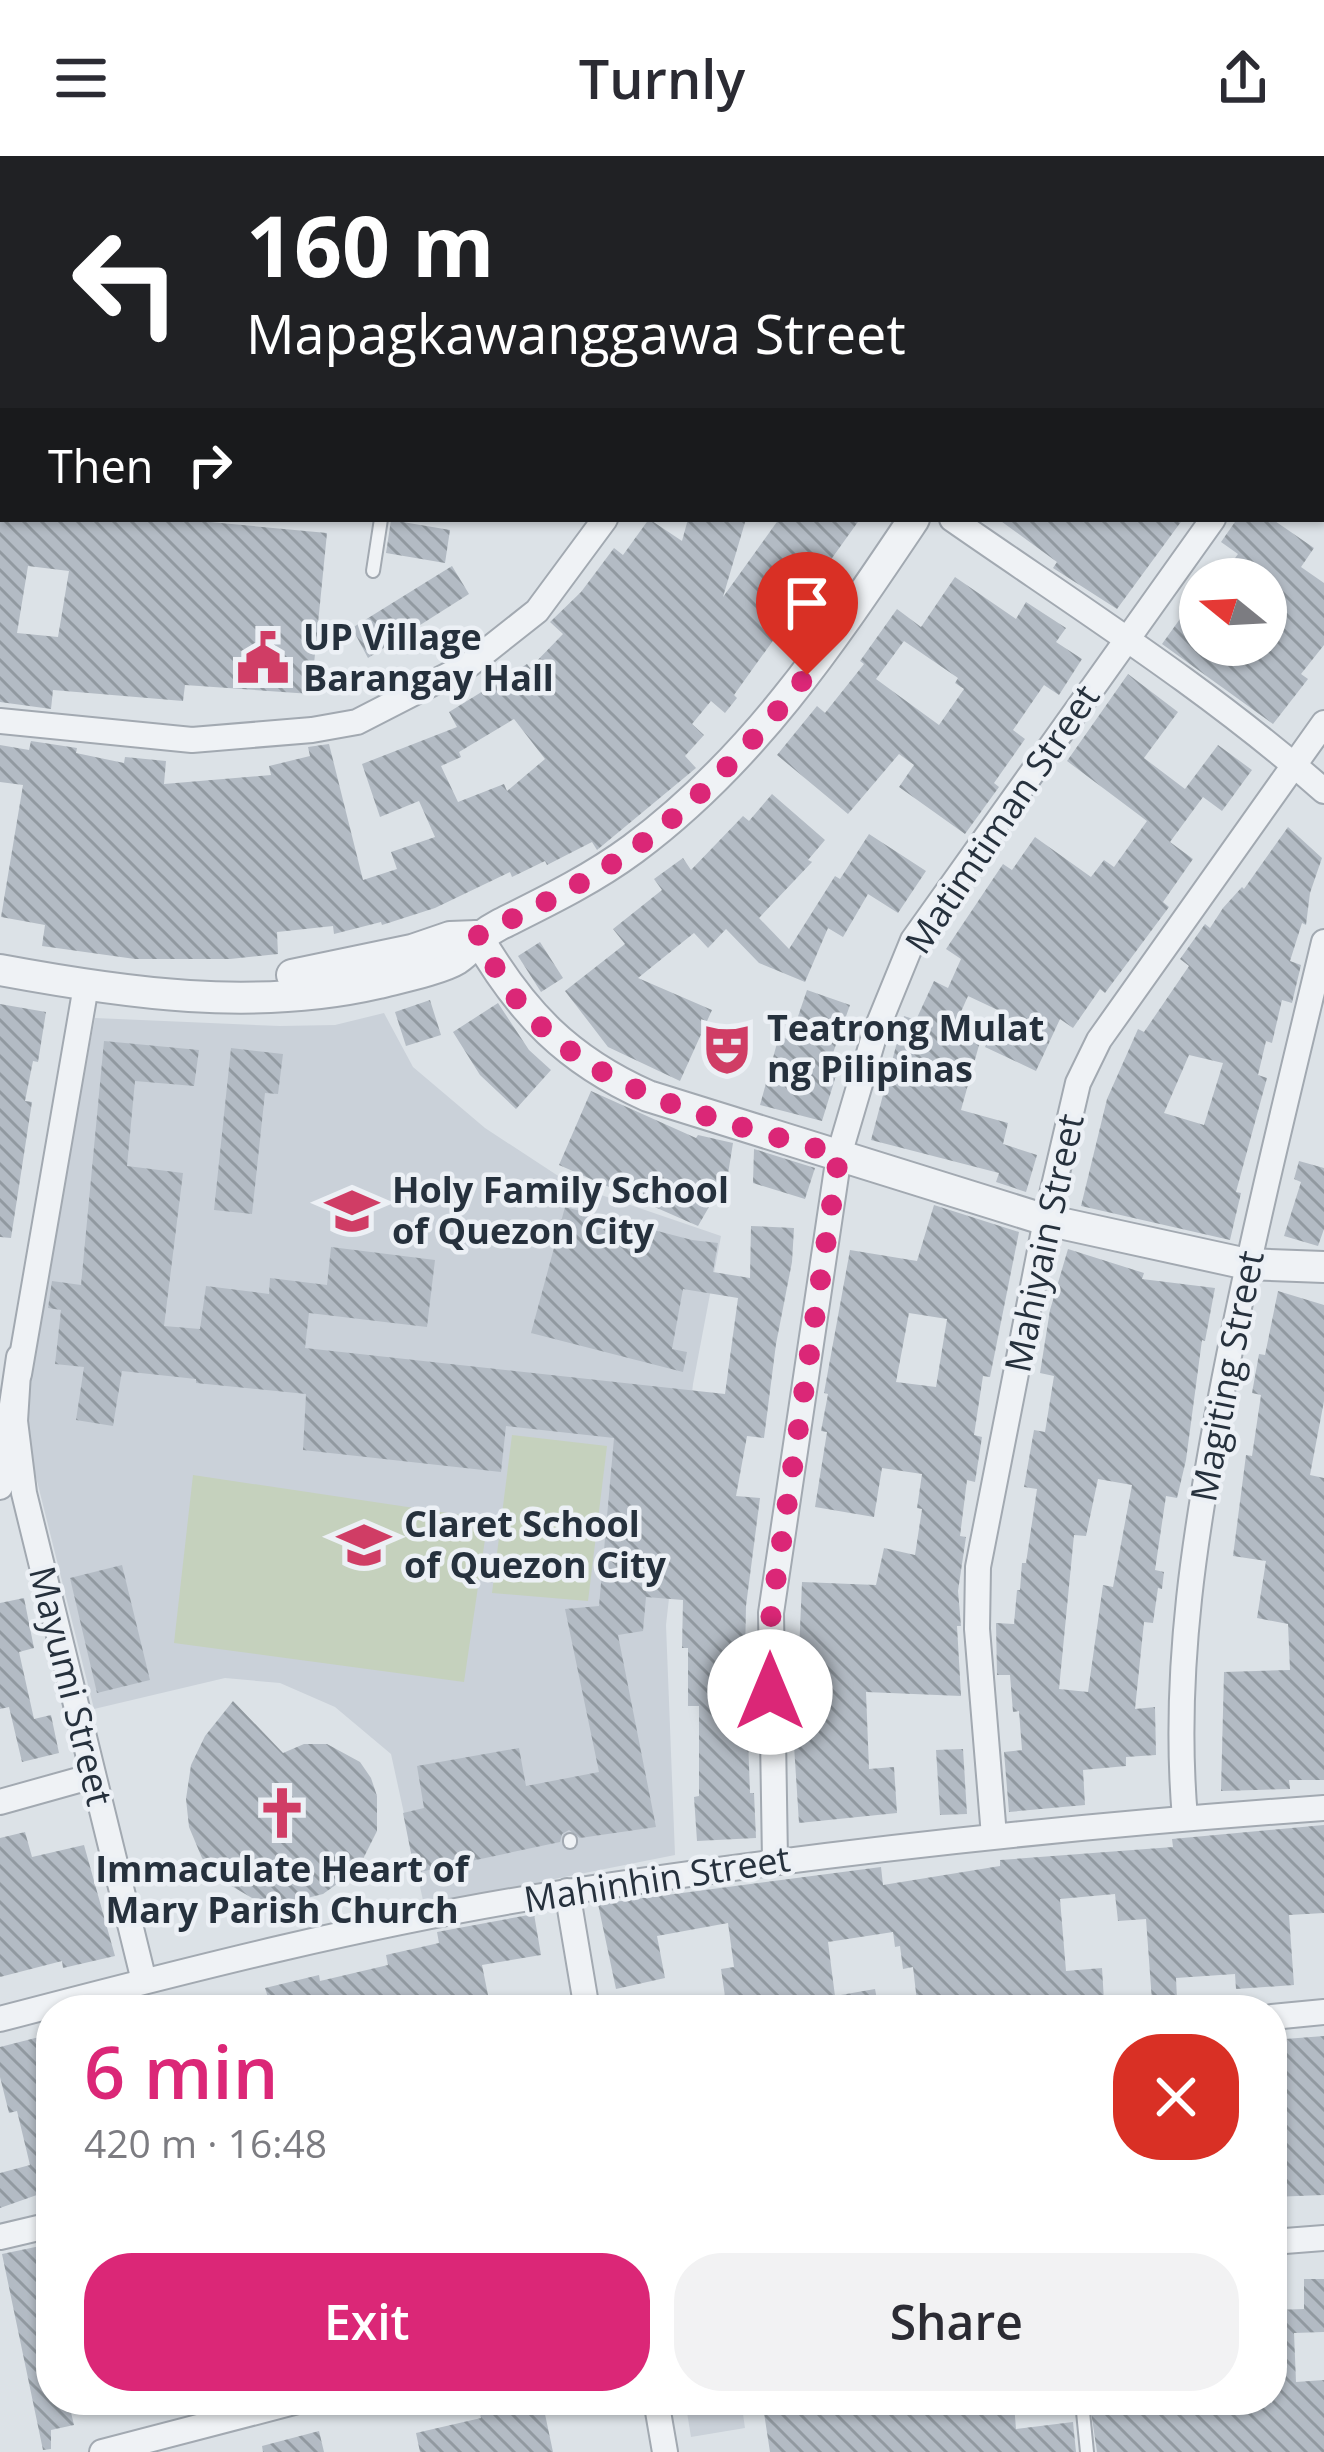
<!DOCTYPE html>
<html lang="en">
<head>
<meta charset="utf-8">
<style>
	:root { --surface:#fff; --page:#f2f2f3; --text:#2b2b33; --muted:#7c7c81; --accent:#db2777 }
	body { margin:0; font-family:"Open Sans",sans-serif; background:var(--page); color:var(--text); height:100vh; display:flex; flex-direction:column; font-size:45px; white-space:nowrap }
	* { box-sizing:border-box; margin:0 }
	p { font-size:39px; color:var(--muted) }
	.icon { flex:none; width:66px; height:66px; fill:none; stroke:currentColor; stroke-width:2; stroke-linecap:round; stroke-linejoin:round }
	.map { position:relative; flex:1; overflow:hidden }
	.drawer { position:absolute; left:36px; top:1839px; width:1251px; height:420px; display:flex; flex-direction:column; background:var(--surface); border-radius:48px; box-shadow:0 3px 9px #0004 }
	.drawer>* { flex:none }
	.banner { position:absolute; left:0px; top:0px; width:1326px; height:366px; box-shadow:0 3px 9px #0004; background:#202124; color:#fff; overflow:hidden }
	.needle { width:78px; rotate:288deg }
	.buttons { position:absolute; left:1179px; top:402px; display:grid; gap:24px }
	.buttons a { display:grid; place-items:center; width:108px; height:108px; border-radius:50%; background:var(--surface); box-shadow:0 3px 9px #0004; font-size:60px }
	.pin { position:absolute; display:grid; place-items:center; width:102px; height:102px; color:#fff; margin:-123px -51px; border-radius:50% 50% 50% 0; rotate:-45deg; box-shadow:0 0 12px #0007 }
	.pin .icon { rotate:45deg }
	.me { position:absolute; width:132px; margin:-66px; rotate:0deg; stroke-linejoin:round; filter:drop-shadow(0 0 9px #0008) }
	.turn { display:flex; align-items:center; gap:42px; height:252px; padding:0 48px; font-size:54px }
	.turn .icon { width:156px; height:156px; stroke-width:2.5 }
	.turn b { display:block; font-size:84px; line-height:102px }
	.then { display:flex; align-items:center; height:114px; padding:0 48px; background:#0003; gap:24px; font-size:45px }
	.round { display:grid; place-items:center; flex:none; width:126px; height:126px; border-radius:48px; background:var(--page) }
	.headline { display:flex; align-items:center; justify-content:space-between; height:204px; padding:0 48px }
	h1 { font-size:72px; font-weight:600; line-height:90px; color:var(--accent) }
	.button { display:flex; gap:24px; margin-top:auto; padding:24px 48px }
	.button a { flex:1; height:138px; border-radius:48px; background:var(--accent); color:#fff; font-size:48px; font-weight:600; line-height:138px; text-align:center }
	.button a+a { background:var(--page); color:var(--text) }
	header { display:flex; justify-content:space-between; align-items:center; height:156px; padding:0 48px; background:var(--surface); font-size:54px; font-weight:600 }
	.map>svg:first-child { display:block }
	.built { fill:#cad1d9 }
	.pitch { fill:#c5d1bd }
	.building { fill:url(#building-back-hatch); fill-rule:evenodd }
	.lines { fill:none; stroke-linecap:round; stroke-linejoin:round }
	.service-casing { stroke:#a2a9b1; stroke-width:16 }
	.minor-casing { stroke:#a2a9b1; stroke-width:28 }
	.tertiary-casing { stroke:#a2a9b1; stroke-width:34 }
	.service { stroke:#eff2f5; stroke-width:12 }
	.minor { stroke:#eff2f5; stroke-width:24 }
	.tertiary { stroke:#eff2f5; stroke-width:30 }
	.route { stroke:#db2777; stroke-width:21; stroke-dasharray:0 37.8 }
	.labels { text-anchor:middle; stroke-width:9; stroke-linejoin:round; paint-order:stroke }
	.poi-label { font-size:36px; font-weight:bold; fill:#26313d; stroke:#ecf0f5; text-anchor:start }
	.street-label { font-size:36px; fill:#26313d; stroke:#ecf0f5 }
</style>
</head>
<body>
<header><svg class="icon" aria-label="menu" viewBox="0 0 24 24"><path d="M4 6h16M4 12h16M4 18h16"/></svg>Turnly<svg class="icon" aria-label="share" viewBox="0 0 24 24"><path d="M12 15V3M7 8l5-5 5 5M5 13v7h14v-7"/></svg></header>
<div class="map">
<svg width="1324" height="2296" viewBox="0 0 1324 2296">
	<defs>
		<pattern id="building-back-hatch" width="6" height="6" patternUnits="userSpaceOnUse" patternTransform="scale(3)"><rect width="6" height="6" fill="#b3bbc4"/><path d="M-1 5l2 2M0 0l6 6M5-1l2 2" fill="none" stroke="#9199a0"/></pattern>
	</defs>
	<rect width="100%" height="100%" fill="#dce2e7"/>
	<g class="built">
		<path d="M384,857L413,911L485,972L572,1029L721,1080L693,1228L666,1469L675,1699L424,1749L391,1598L335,1551L280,1527L225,1522L94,1553L33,1309L26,1255L38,1158L95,862L280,870L335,869Z"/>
		<path d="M685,2244H741L745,2272L691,2281Z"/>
	</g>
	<g class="pitch">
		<path d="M512,1279L607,1290L588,1445L492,1437Z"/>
		<path d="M193,1319L488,1363L464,1526L174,1487Z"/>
	</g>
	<g class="building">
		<path d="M0,363H211L210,366L327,377L311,538L185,529L183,545L53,534L51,553L0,546ZM28,410L69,415L58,481L17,477Z"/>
		<path d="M649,363L682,385L688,363H746L723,441L779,363H860L734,539L737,542L725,557L711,545L692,568L704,579L685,600L696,612L597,694L592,686L547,709L545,705L512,721L510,716L435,752L382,769L381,766L334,778L333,770L277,776L278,798L230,803H135L42,790L45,769L1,761L23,629L0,626V589L29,594L31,585L77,592L76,597L124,607L125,601L166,605L164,628L271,619L269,610L310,600L308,591L329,588L363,724L397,713L391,696L435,681L419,645L380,661L362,608L457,571L449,556L527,508L530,512L563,478L550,466L581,436L614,392L623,399ZM514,563L545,603L507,635L504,628L458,646L441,610L461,601L459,596Z"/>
		<path d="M998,363H1183L1117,453L1053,412L1057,406Z"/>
		<path d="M1237,363H1272L1314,392L1301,411L1324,427V489L1301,518L1308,523L1273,568L1162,488L1200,435V489H1266V423H1220L1238,398L1221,386Z"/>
		<path d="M391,364L450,374L445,407L386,397Z"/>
		<path d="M452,410L469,438L368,502L352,472Z"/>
		<path d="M955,421L1016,463L1026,446L1066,472L1056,486L1082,503L1059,539L1044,529L1013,574L1025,583L994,627L999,631L965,678L899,631L914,609L899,598L848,658L777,599L817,550L825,557L864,508L860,505L897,453L921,471ZM904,485L958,522L955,527L964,533L939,569L876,523Z"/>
		<path d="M1128,518L1178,556L1144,602L1185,633L1218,589L1252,614L1222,655L1203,641L1170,686L1193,703L1163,746L1169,751L1105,837L1100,833L1073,872L1060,863L1036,915L985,891L1002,856L968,840L953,874L981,882L961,954L1008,967L1003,988L1037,999L1026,1036L996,1026L999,1017L871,984L904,860L916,864L934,825L948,832L961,803L946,793L1003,708L1012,714L1035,681L1091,721L1104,704L1114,711L1147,665L1067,605Z"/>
		<path d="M772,638L825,684L808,704L812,706L759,762L789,793L835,720L840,723L869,678L926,715L898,757L868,738L843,781L828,772L805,826L759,807L726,773L708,792L694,777L638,822L712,854L680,925L608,891L565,835L625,788L613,773L662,734L654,723L683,702L691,714L743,660L749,665Z"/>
		<path d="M1288,671L1322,702L1310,737L1306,769L1302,767L1290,805L1301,809L1292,847L1282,844L1272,887L1266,885L1258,919L1267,922L1236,1036L1241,1037L1230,1084L1081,1050L1107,943L1138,873L1144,876L1189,810L1180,803L1205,768L1210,772L1223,752L1242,731L1244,733ZM1189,899L1223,907L1204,969L1164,957Z"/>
		<path d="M540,786L563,822L541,836L518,800Z"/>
		<path d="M807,834L850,849L833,897L842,900L822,965L760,949L779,880L790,884Z"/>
		<path d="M430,844L441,879L406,890L395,856Z"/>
		<path d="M498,847L529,894L551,914L516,953L480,919L453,876Z"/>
		<path d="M0,848L46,856L38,906L33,905L25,945L32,946L11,1082L0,1081Z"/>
		<path d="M104,885L199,894L194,930L135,925L127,1010L183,1017L164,1170L200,1173L206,1130L269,1138L270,1122L327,1129L331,1091L435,1104L427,1171L309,1157L305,1192L725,1238L738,1142L683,1133L672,1193L687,1196L683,1216L531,1177L565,1051L692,1084L718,1087L713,1116L750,1122L751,1070L794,1072L792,1106L776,1188L764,1282L747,1280L736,1340L760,1342L746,1450L745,1499L750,1637H754L756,1682L697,1685L694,1641L699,1640V1550H688V1492H682L683,1444L646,1441L643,1475L618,1479L656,1671L580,1682L569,1674L562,1678L560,1686L415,1717L403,1657L424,1652L417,1610L519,1592L526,1630L599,1616L565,1453L599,1450L614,1282L506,1270L501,1316L303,1294L306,1238L196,1227V1223L122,1215L113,1270L76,1264L84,1211L55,1208L61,1154L48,1152L52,1125L81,1129Z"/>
		<path d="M231,892L283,898L278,938L265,937L252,1058L214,1054Z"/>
		<path d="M591,935L696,982L698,979L733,987L728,1018L698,1070L559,1009Z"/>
		<path d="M754,993L815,1012L805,1043L753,1027Z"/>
		<path d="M1299,1005L1324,1012V1073L1318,1090L1284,1080L1301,1026L1294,1023Z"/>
		<path d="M934,1049L1019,1076L990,1221L983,1220L974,1279L982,1281L975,1326L967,1324L960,1380L966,1381L958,1435L961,1470H957L961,1540L866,1536L869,1613L894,1611L897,1657L799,1667L788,1496H799L802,1426L876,1429L884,1392L915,1399L922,1353L917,1352L922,1318L882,1312L874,1361L815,1351L827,1276L821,1275L828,1238L824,1237L850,1094L917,1105ZM909,1157L947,1163L936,1231L896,1226Z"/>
		<path d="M1068,1093L1144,1117L1142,1123L1215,1132L1205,1185L1202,1184L1186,1304L1177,1342L1166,1340L1155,1414L1164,1416L1162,1433L1158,1432L1153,1467L1144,1466L1135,1553L1155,1551L1156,1599L1126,1601V1610L1083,1614L1085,1649L1009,1656L1004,1596L1022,1594L1019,1555L1013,1556L1010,1519H997L996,1467L1014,1468L1017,1434H1020L1022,1407H1026L1037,1333L1024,1331L1034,1274L1045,1276L1054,1220L1040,1217L1050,1154ZM1098,1323L1132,1329L1113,1431L1103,1429L1088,1536L1059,1533L1074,1379L1086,1380Z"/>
		<path d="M1278,1135L1324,1149V1245L1310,1319L1324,1322V1624H1289L1290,1633L1221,1635L1224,1516L1290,1514L1288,1468L1257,1462L1266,1405L1233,1400L1246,1299L1252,1300L1261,1239L1252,1237L1259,1198L1265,1199Z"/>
		<path d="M122,1409L150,1524L97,1537L70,1422Z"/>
		<path d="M24,1442L34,1492L19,1496L34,1563L51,1559L59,1597L22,1606L9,1551L0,1553V1447Z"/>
		<path d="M233,1545L283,1597L304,1588H327L360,1606L371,1622L377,1640V1675L358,1713L323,1738L287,1747L252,1742L223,1725L202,1702L189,1671L186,1643L191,1609L205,1580Z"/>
		<path d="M963,1593L967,1658L940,1659L936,1594Z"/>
		<path d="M1324,1669V1757L1289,1759L1294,1829L1236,1833L1235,1818L1176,1822L1177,1843L1152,1845L1146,1763L1118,1765L1115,1738L1060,1743L1066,1815L1102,1812L1104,1845L1068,1847L1069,1854H918L913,1811L903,1813L900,1790L895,1791L893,1776L828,1786L835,1840L875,1833L879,1854H727L721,1813L734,1811L728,1767L657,1780L665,1822L616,1833L598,1748L881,1711L883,1729L1000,1710V1704L1173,1691L1172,1683Z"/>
		<path d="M25,1676L32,1701L84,1689L115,1800L63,1812L62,1805L0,1821V1682Z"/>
		<path d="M534,1758L541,1799L482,1809L491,1854H272L265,1832L319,1819L320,1825L388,1809L386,1799L439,1787L437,1776Z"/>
		<path d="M51,1878V1946L40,1949L51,1991V2034L0,2052V2017L30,2009L17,1955L9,1957L0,1921V1891Z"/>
		<path d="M1324,1880V2039L1272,2041V2019L1287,2018L1284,1959H1272V1884Z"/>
		<path d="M45,2089L51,2118V2244H68L74,2269L51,2274V2293L43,2294L2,2098Z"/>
		<path d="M1304,2123H1324V2176L1294,2177L1296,2226L1324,2224V2296H1097L1090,2249L1150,2244H1272V2154L1304,2153Z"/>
		<path d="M489,2244H542L553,2296H420L416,2277L481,2262L479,2253L491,2250Z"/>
		<path d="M762,2244H948L950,2257L1014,2248L1016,2273L1073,2266L1076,2296H770Z"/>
		<path d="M319,2275L324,2296H263L262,2290Z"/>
	</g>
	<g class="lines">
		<g class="service-casing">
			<g id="service">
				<path d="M1323,257L1324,258"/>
				<path d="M373,415L381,363"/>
				<path d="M570,1686V1684"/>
				<path d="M1083,2256L1087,2296"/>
			</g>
		</g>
		<g class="minor-casing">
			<g id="minor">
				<path d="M0,58H3"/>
				<path d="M1323,213L1324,211"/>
				<path d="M0,288L3,289"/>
				<path d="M952,363C1077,450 1210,534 1324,635"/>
				<path d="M0,565L192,584L312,574L357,566L470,508L537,455L605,363"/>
				<path d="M19,1218L86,830"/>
				<path d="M0,1331L19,1201L15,1265L24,1337L144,1825"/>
				<path d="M0,1646L93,1620"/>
				<path d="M1185,1662C1172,1514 1196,1369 1224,1225C1253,1077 1289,932 1324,786"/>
				<path d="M994,1680L977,1473L978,1411L1046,1064L1078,927L1099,884L1324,567"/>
				<path d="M775,1704L771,1457L839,999L875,877L913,784L1213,363"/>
				<path d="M567,1735L587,1854"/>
				<path d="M1272,1861L1324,1856"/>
				<path d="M0,1863C187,1814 376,1765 567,1736C818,1697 1070,1670 1324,1652"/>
				<path d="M0,2081L51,2069"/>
				<path d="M1272,2086L1324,2082"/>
				<path d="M656,2244L665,2296"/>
				<path d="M102,2296L302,2244"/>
			</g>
		</g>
		<g class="tertiary-casing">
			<g id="tertiary">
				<path d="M878,3L879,0"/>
				<path d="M1175,3L1177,0"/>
				<path d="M477,780C521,856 567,904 648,940L1046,1064L1247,1108L1324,1111"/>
				<path d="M0,814C124,837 254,856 379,827C398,822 441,813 457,803C473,792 476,781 499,769C545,746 591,724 633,693C753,604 832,485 914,363"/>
				<path d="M292,819L412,794L450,781L477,780"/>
			</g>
		</g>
		<use href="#service" class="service"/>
		<use href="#minor" class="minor"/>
		<use href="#tertiary" class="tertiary"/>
	</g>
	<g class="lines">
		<path class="route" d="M770,1536L771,1457L839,999C720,963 581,939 506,829C495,813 487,796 477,780C530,754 583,729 631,695C699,646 755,584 807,519"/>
	</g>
	<defs>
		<g id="civic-bare" transform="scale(4.14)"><path d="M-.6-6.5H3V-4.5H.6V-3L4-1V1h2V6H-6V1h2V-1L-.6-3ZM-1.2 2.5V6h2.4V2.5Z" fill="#d03d65" stroke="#ecf0f5" stroke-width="2.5" paint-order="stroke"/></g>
		<g id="theatre-bare" transform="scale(4.14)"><path d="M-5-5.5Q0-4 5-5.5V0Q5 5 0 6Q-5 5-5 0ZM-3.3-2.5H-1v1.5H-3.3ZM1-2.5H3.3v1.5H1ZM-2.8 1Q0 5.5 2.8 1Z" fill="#d03d65" stroke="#ecf0f5" stroke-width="2.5" paint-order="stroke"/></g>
		<g id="school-bare" transform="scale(4.14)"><path d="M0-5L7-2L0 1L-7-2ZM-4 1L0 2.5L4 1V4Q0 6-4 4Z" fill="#d03d65" stroke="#ecf0f5" stroke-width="2.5" paint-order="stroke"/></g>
		<g id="church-bare" transform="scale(4.14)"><path d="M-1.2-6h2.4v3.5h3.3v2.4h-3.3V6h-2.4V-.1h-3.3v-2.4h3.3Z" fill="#d03d65" stroke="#ecf0f5" stroke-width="2.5" paint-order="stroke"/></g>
	</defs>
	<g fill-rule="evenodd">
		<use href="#civic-bare" x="263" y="502"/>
		<use href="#theatre-bare" x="727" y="893"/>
		<use href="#school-bare" x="352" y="1055"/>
		<use href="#school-bare" x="364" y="1389"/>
		<use href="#church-bare" x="282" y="1657"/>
	</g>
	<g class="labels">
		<g class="poi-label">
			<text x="303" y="494">UP Village<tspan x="303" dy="41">Barangay Hall</tspan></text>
			<text x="767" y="885">Teatrong Mulat<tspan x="767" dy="41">ng Pilipinas</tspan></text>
			<text x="392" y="1047">Holy Family School<tspan x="392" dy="41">of Quezon City</tspan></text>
			<text x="404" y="1381">Claret School<tspan x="404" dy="41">of Quezon City</tspan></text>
			<text x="282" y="1726" text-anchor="middle">Immaculate Heart of<tspan x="282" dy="41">Mary Parish Church</tspan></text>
		</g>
		<g class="street-label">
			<text transform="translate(1002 663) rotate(-56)" y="13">Matimtiman Street</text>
			<text transform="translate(1044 1087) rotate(-78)" y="13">Mahiyain Street</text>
			<text transform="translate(1227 1220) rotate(-79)" y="13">Magiting Street</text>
			<text transform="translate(71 1530) rotate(76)" y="13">Mayumi Street</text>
			<text transform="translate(657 1723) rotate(-9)" y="13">Mahinhin Street</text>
		</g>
	</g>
</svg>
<div class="buttons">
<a><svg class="needle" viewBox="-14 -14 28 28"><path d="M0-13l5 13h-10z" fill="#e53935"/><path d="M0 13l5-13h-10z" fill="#7c7c81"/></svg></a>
</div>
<div class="pin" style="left:807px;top:519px;background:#d93025"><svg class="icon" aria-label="arrive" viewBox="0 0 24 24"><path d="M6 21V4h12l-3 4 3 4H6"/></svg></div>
<svg class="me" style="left:770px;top:1536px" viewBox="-20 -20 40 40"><circle r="19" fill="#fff"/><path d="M0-13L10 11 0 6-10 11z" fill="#db2777"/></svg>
<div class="banner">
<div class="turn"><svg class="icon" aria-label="left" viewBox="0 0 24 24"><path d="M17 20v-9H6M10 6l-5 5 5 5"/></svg><div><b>160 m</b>Mapagkawanggawa Street</div></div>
<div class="then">Then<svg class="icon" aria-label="right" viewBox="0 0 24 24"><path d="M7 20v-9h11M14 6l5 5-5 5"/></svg></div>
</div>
<section class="drawer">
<div class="headline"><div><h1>6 min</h1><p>420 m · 16:48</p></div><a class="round" style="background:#d93025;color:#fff"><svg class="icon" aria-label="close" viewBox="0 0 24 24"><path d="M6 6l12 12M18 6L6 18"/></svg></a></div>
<div class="button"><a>Exit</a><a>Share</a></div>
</section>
</div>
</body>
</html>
